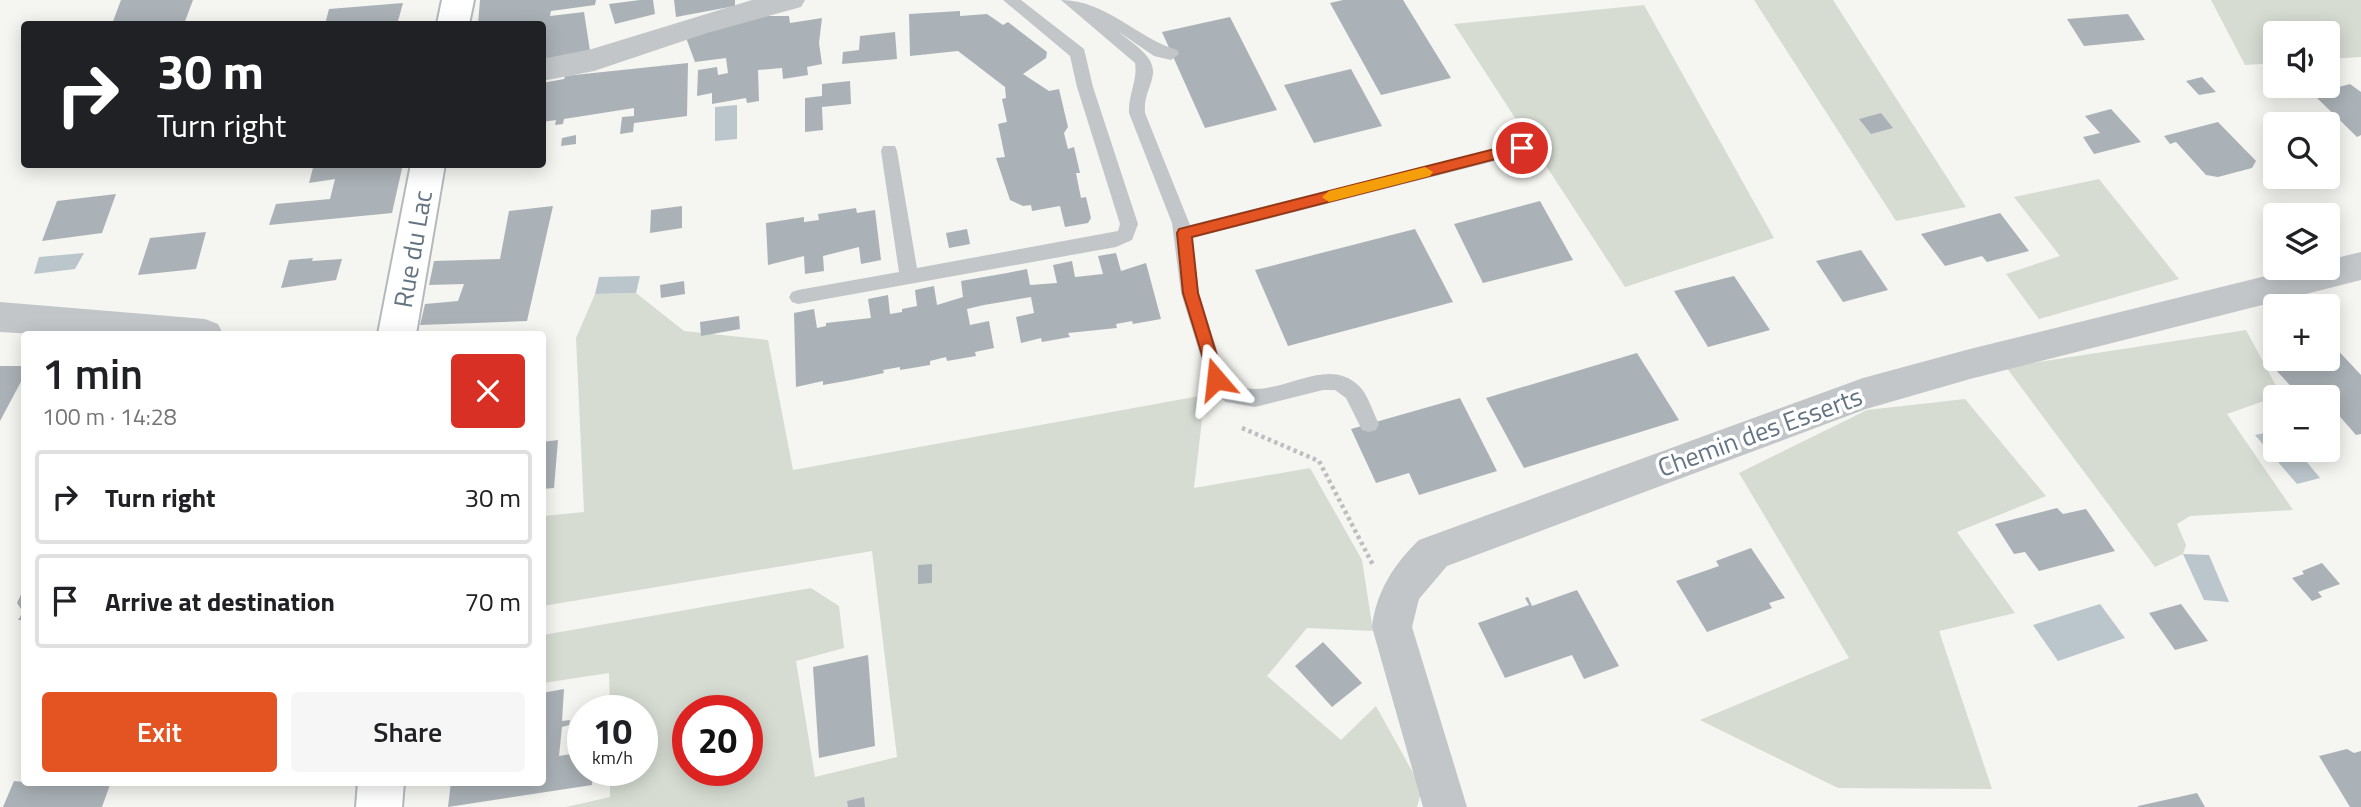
<!DOCTYPE html>
<html lang="en">
<head>
<meta charset="utf-8">
<style>
	:root { --surface:#fff; --page:#f6f6f6; --text:#202124; --muted:#757577; --line:#e0e0e0; --accent:#e45422 }
	body { margin:0; font-family:"Titillium Web",sans-serif; background:var(--page); color:var(--text); height:100vh; display:flex; flex-direction:column; font-size:26px; white-space:nowrap }
	* { box-sizing:border-box; margin:0 }
	p { font-size:23px; color:var(--muted) }
	.icon { flex:none; width:38px; height:38px; fill:none; stroke:currentColor; stroke-width:2; stroke-linecap:round; stroke-linejoin:round }
	.map { position:relative; flex:1; overflow:hidden }
	.panel { position:absolute; left:21px; top:331px; width:525px; height:455px; display:flex; flex-direction:column; background:var(--surface); border-radius:7px; box-shadow:0 4px 18px #0003 }
	.panel>* { flex:none }
	.top-card { position:absolute; left:21px; top:21px; width:525px; height:147px; border-radius:7px; box-shadow:0 4px 18px #0003; background:#202124; color:#fff; overflow:hidden }
	.fabs { position:absolute; left:2263px; top:21px; display:grid; gap:14px }
	.fabs a { display:grid; place-items:center; width:77px; height:77px; border-radius:7px; background:var(--surface); box-shadow:0 4px 18px #0003; font-size:35px }
	.speed { position:absolute; left:567px; top:695px; display:flex; gap:14px; font-size:35px; font-weight:700; text-align:center }
	.speed>* { display:grid; place-content:center; width:91px; height:91px; border-radius:50%; background:var(--surface); box-shadow:0 4px 18px #0003; line-height:1 }
	.speed small { font-size:18px; font-weight:400 }
	.speed .limit { border:10px solid #d22; background:#fff; color:#111 }
	.pin { position:absolute; display:grid; place-items:center; width:60px; height:60px; color:#fff; margin:-30px; border:4px solid #fff; border-radius:50%; box-shadow:0 2px 7px #0007 }
	.me { position:absolute; width:77px; margin:-38px; rotate:343deg; stroke-linejoin:round; filter:drop-shadow(0 0 5px #0008) }
	.turn { display:flex; align-items:center; gap:24px; height:147px; padding:0 21px; font-size:32px }
	.turn .icon { width:91px; height:91px; stroke-width:2.5 }
	.turn b { display:block; font-size:49px; line-height:60px }
	.round { display:grid; place-items:center; flex:none; width:74px; height:74px; border-radius:7px; background:var(--page) }
	.headline { display:flex; align-items:center; justify-content:space-between; height:119px; padding:0 21px }
	h1 { font-size:42px; font-weight:600; line-height:52px }
	.action { display:flex; gap:14px; margin-top:auto; padding:14px 21px }
	.action a { flex:1; height:80px; border-radius:7px; background:var(--accent); color:#fff; font-size:28px; font-weight:600; line-height:80px; text-align:center }
	.action a+a { background:var(--page); color:var(--text) }
	ul { padding:0; list-style:none }
	li { display:flex; align-items:center; gap:21px; height:94px; margin:0 14px 10px; padding:0 7px; border:4px solid var(--line); border-radius:7px }
	li div { flex:1 }
	li b { display:block; font-size:26px }
	li em { font-style:normal }
	.map>svg:first-child { display:block }
	.green { fill:#d6dcd2; fill-rule:evenodd }
	.water { fill:#bbc6cc }
	.building { fill:#abb2b7 }
	.lines { fill:none; stroke-linecap:round; stroke-linejoin:round }
	.secondary-casing { stroke:#b4b9be; stroke-width:4 }
	.path { stroke:#bcbec0; stroke-width:4.5; stroke-dasharray:3.5 3.5; stroke-linecap:butt }
	.lane { fill:#c2c6c9; fill-rule:evenodd }
	.street { fill:#c2c6c9; fill-rule:evenodd }
	.secondary { fill:#fff; fill-rule:evenodd }
	.route { fill:#e45422; stroke:#943716; stroke-width:2 }
	.slow { fill:#f59e0b }
	.labels { text-anchor:middle; stroke-width:7; stroke-linejoin:round; paint-order:stroke }
	.street-label { font-size:26px; fill:#647482; stroke:#fff }
</style>
</head>
<body>
<div class="map">
<svg width="2361" height="807" viewBox="0 0 2361 807">
	<rect width="100%" height="100%" fill="#f5f5f1"/>
	<g class="green">
		<path d="M1754,0H1833L1966,207L1896,221Z"/>
		<path d="M2211,0H2361V57L2328,59V33H2275V63L2245,65Z"/>
		<path d="M1644,5L1774,238L1625,287L1454,24Z"/>
		<path d="M2099,179L2179,279L2039,319L2006,274L2060,256L2014,197Z"/>
		<path d="M636,293L684,331L768,340L793,470L1205,395L1194,488L1310,468L1362,560L1373,631L1307,628L1267,676L1341,740L1376,706L1422,789L1417,807H566L610,797V770H642V710H610L609,673L543,683V635L811,588L839,606L844,648L796,661L815,777L897,757L872,551L543,606V516L584,512L576,338L595,294ZM688,710H747V770H688Z"/>
		<path d="M2246,330L2281,395L2227,414L2293,510L2190,516L2177,524L2186,545L2183,554L2155,567L2006,367Z"/>
		<path d="M1965,399L2046,496L1957,532L2015,613L1939,631L1992,789L1838,788L1700,720L1849,658L1739,473L1867,410Z"/>
	</g>
	<g class="water">
		<path d="M737,105V139L715,141V107Z"/>
		<path d="M84,253L75,269L34,274L39,257Z"/>
		<path d="M640,276L636,293L595,294L599,277Z"/>
		<path d="M2275,431V450H2297L2320,478L2297,484L2255,435Z"/>
		<path d="M2183,554L2209,555L2229,602L2204,600Z"/>
		<path d="M2100,604L2125,638L2058,661L2033,625Z"/>
	</g>
	<g class="building">
		<path d="M121,0H193L184,24H112Z"/>
		<path d="M480,0H596L595,5L551,11L550,16L584,12L590,51L543,60L542,24H478Z"/>
		<path d="M640,0H653L655,14L615,24L609,4Z"/>
		<path d="M674,0H735V6L676,17Z"/>
		<path d="M1343,0H1403L1451,78L1381,95L1330,3Z"/>
		<path d="M403,3L398,21L373,24H325L329,9Z"/>
		<path d="M960,11V16L987,14L1003,25L1008,22L1047,52L1046,58L1023,74L1049,91L1059,89L1068,127L1064,133L1068,149L1074,147L1080,173H1076L1081,198L1086,197L1091,218L1088,223L1065,227L1060,206L1032,211L1031,205L1023,206L1010,200L996,158L1005,157L998,124L1007,122L1002,99L1006,98L1005,87L958,51L910,56L909,14Z"/>
		<path d="M2128,14L2145,40L2084,46L2067,19Z"/>
		<path d="M766,16H789L790,23L822,18L819,43L822,64L807,67L808,75L783,79L782,68L758,70L759,101L747,103L746,98L712,104V93L697,96L698,70L717,67L718,75L728,73L726,58L695,62L685,35Z"/>
		<path d="M1230,17L1277,110L1205,128L1162,32Z"/>
		<path d="M895,32L897,59L842,64L843,52L859,50L860,36Z"/>
		<path d="M688,63L687,116L634,123L633,132L620,134L622,117L634,116V108L564,119L563,124L555,125L556,120L542,122V83L564,79L565,76Z"/>
		<path d="M1351,69L1382,126L1314,143L1284,85Z"/>
		<path d="M2202,77L2216,92L2199,95L2186,81Z"/>
		<path d="M850,81L851,104L822,107L823,130L805,132V98L822,96V84Z"/>
		<path d="M2350,84L2361,92V135L2357,137L2313,94Z"/>
		<path d="M2111,109L2141,142L2094,154L2083,137L2100,133L2085,116Z"/>
		<path d="M1881,113L1893,128L1871,134L1859,119Z"/>
		<path d="M2218,122L2256,161L2252,168L2218,177L2206,175L2176,142L2170,144L2164,136Z"/>
		<path d="M576,135V144L561,146L562,138Z"/>
		<path d="M314,164H403L392,213L269,225L276,204L330,199L335,179L309,183Z"/>
		<path d="M116,194L102,233L42,241L57,201Z"/>
		<path d="M1540,201L1573,260L1483,283L1454,224Z"/>
		<path d="M553,206L527,321L420,325L425,304L458,301L464,284L429,285L434,261L500,259L509,211Z"/>
		<path d="M682,206V228L650,233L651,210Z"/>
		<path d="M856,208L857,213L875,210L881,260L861,264L859,247L823,256L824,271L805,274L804,256L768,265L766,223L804,217V222L819,220L818,214Z"/>
		<path d="M2000,213L2029,251L1987,262L1982,256L1945,266L1921,234Z"/>
		<path d="M967,229L970,244L949,248L946,233Z"/>
		<path d="M1415,229L1453,302L1288,346L1255,270Z"/>
		<path d="M206,232L196,269L138,275L150,238Z"/>
		<path d="M1861,250L1888,290L1843,302L1816,261Z"/>
		<path d="M1116,253L1121,271L1146,263L1161,319L1133,324L1132,321L1116,324L1117,328L1068,333L1070,337L1042,342L1041,338L1021,343L1016,317L1034,313L1031,297L984,305L967,309L970,325L989,321L994,348L975,352L976,356L947,361L946,357L930,361V365L900,370V367L883,370L884,373L851,380L823,385V381L796,387L794,313L814,309L817,328L826,326V323L871,318L868,299L888,295L890,314L902,312V309L917,306L915,290L934,286L937,305L963,297L961,281L1007,273L1027,269L1030,285L1057,283L1053,265L1072,261L1075,277L1103,274L1098,256Z"/>
		<path d="M313,258L312,261L342,259L336,280L281,288L289,260Z"/>
		<path d="M1734,276L1770,330L1708,347L1674,291Z"/>
		<path d="M684,281L685,294L661,298L660,285Z"/>
		<path d="M739,316L740,329L701,336L700,322Z"/>
		<path d="M2331,343L2361,375V434L2356,435L2328,403V397H2322L2317,392L2301,397L2273,367L2300,359H2328V344Z"/>
		<path d="M1637,353L1679,420L1524,468L1486,398Z"/>
		<path d="M0,366H24V376L0,421Z"/>
		<path d="M1460,398L1497,471L1419,495L1409,473L1376,483L1351,429Z"/>
		<path d="M558,440L554,488L542,489V442Z"/>
		<path d="M2057,508L2063,514L2086,509L2115,551L2039,571L2025,552L2014,554L1995,524Z"/>
		<path d="M1751,548L1785,598L1769,603L1772,608L1707,632L1676,581L1719,566L1716,561Z"/>
		<path d="M2322,563L2340,584L2318,592L2322,597L2312,601L2292,578L2304,574L2302,571Z"/>
		<path d="M932,564V583L918,584V565Z"/>
		<path d="M24,588V620H18L23,612L17,603Z"/>
		<path d="M1577,590L1619,666L1584,679L1572,655L1505,678L1478,623L1529,605L1525,598L1528,597L1532,606Z"/>
		<path d="M2181,604L2208,641L2175,650L2149,613Z"/>
		<path d="M1323,642L1362,683L1332,707L1295,666Z"/>
		<path d="M868,655L875,746L819,758L813,667Z"/>
		<path d="M564,689L562,721L570,720L569,725L562,727L559,756L583,752V770H593L592,785L448,807L451,782H542V693Z"/>
		<path d="M2347,749L2354,753L2361,751V807H2350L2319,756Z"/>
		<path d="M14,781L24,782H111L102,807H3Z"/>
		<path d="M2197,793L2205,807H2138V806Z"/>
		<path d="M864,797L865,807H848L847,801Z"/>
	</g>
	<g class="lines">
		<g class="secondary-casing">
			<g id="secondary">
				<path d="M442,0H474L469,24H437Z"/>
				<path d="M411,164H445L416,334H378Z"/>
				<path d="M358,782H404L402,807H356Z"/>
			</g>
		</g>
		<path class="path" d="M1242,428L1319,461L1373,565"/>
		<g class="lane">
			<path d="M1003,0H1021L1084,49L1093,87L1138,224L1132,240L1116,247L798,304L792,302L789,297L792,292L798,290L899,272L881,151L883,146H895L897,151L917,268L1118,231L1120,224L1077,87L1070,56Z"/>
			<path d="M1061,0C1106,0 1137,38 1177,50L1179,54L1171,60L1154,56L1119,32C1131,43 1155,55 1153,74C1150,91 1144,94 1145,113L1190,225L1522,142L1528,143L1530,148L1528,153L1522,154L1192,238L1199,293L1226,379C1267,412 1322,349 1359,386C1368,394 1373,413 1379,424L1376,430L1369,432L1362,430L1346,398L1335,390H1323L1255,407L1226,402L1211,390L1181,293L1172,223L1129,113C1128,95 1138,80 1135,63Z"/>
		</g>
		<g class="street">
			<path d="M752,0H805L801,7L707,33L594,71L542,81V59L592,49Z"/>
			<path d="M2361,252V280L1970,379L1866,409L1447,566L1419,599L1412,627L1467,807H1423L1372,627C1376,592 1394,564 1419,540L1863,378L1970,349L2298,268H2328V260Z"/>
			<path d="M0,302L205,319L218,324L223,334H33L0,332Z"/>
		</g>
		<use href="#secondary" class="secondary"/>
	</g>
	<path class="route" d="M1522,142L1527,144V151L1192,237L1198,293L1224,379L1222,384H1211L1183,293L1177,233L1179,229Z"/>
	<path class="slow" d="M1425,167L1433,172L1430,176L1329,202L1322,197L1329,191Z"/>
	<g class="labels">
		<g class="street-label">
			<text transform="translate(413 249) rotate(-80)" y="9">Rue du Lac</text>
			<text transform="translate(1760 432) rotate(-20)" y="9">Chemin des Esserts</text>
		</g>
	</g>
</svg>
<div class="fabs">
<a><svg class="icon" aria-label="sound" viewBox="0 0 24 24"><path d="M4 9h4l5-4v14l-5-4H4zM17 9q2 3 0 6"/></svg></a>
<a><svg class="icon" aria-label="search" viewBox="0 0 24 24"><circle cx="10" cy="10" r="6"/><path d="M15 15l6 6"/></svg></a>
<a><svg class="icon" aria-label="layers" viewBox="0 0 24 24"><path d="M12 4l9 5-9 5-9-5zM3 14l9 5 9-5"/></svg></a>
<a>+</a>
<a>−</a>
</div>
<div class="speed"><div>10<small>km/h</small></div><div class="limit">20</div></div>
<div class="pin" style="left:1522px;top:148px;background:#d93025"><svg class="icon" aria-label="arrive" viewBox="0 0 24 24"><path d="M6 21V4h12l-3 4 3 4H6"/></svg></div>
<svg class="me" style="left:1216px;top:379px" viewBox="-20 -20 40 40"><path d="M0-17L14 15 0 8-14 15z" fill="#e45422" stroke="#fff" stroke-width="4"/></svg>
<div class="top-card">
<div class="turn"><svg class="icon" aria-label="right" viewBox="0 0 24 24"><path d="M7 20v-9h11M14 6l5 5-5 5"/></svg><div><b>30 m</b>Turn right</div></div>
</div>
<section class="panel">
<div class="headline"><div><h1>1 min</h1><p>100 m · 14:28</p></div><a class="round" style="background:#d93025;color:#fff"><svg class="icon" aria-label="close" viewBox="0 0 24 24"><path d="M6 6l12 12M18 6L6 18"/></svg></a></div>
<ul>
<li><svg class="icon" aria-label="right" viewBox="0 0 24 24"><path d="M7 20v-9h11M14 6l5 5-5 5"/></svg><div><b>Turn right</b></div><em>30 m</em></li>
<li><svg class="icon" aria-label="arrive" viewBox="0 0 24 24"><path d="M6 21V4h12l-3 4 3 4H6"/></svg><div><b>Arrive at destination</b></div><em>70 m</em></li>
</ul>
<div class="action"><a>Exit</a><a>Share</a></div>
</section>
</div>
</body>
</html>
